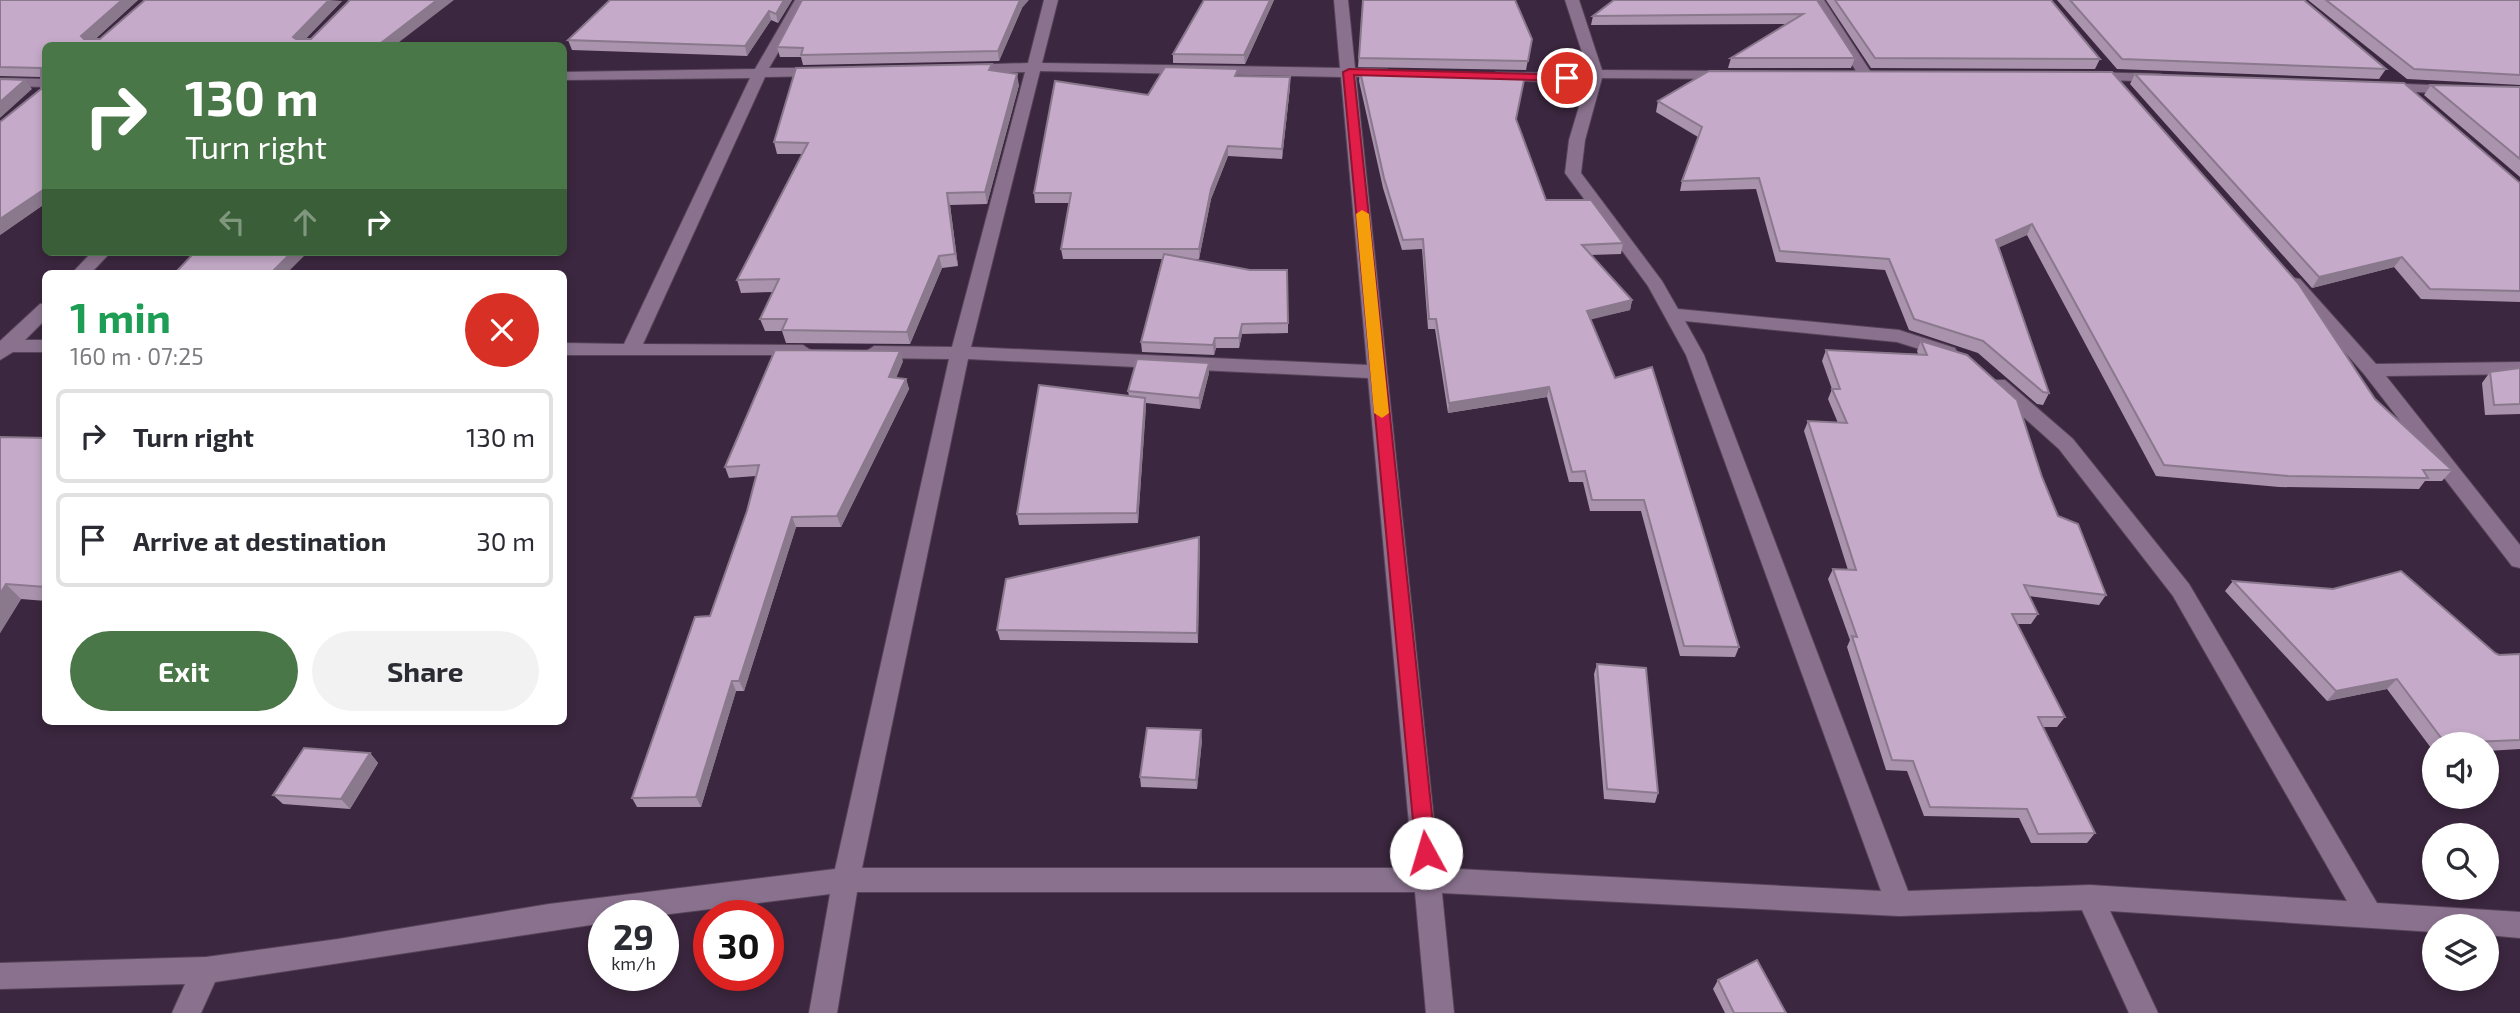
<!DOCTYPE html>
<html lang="en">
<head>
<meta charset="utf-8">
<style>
	:root { --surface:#fff; --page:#f2f2f3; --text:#2b2b33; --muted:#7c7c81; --line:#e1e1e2; --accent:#497747 }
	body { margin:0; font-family:"Exo 2",sans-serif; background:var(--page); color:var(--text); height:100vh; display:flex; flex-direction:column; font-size:26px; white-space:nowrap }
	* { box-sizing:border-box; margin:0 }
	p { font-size:23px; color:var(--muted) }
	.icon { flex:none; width:38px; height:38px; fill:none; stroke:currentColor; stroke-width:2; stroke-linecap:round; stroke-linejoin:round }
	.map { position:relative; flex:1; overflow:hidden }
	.details { position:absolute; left:42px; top:270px; width:525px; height:455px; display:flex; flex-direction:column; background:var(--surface); border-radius:10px; box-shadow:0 4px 10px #0003 }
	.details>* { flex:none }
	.banner { position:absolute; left:42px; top:42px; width:525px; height:214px; border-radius:10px; box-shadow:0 4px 10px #0003; background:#497747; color:#fff; overflow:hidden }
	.buttons { position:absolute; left:2422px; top:732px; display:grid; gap:14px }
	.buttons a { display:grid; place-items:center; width:77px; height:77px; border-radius:50%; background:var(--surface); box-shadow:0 4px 10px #0003; font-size:35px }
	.speed { position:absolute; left:588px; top:900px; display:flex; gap:14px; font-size:35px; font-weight:700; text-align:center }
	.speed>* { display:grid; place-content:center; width:91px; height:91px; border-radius:50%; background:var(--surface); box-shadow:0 4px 10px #0003; line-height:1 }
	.speed small { font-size:18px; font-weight:400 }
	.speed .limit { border:10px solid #d22; background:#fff; color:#111 }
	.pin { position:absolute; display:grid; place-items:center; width:60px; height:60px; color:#fff; margin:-30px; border:4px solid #fff; border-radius:50%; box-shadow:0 2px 7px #0007 }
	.me { position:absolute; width:77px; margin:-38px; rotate:354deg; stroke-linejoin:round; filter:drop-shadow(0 0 5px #0008) }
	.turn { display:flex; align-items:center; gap:24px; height:147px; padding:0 28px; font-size:32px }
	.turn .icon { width:91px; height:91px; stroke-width:2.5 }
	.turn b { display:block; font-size:49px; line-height:60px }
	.lanes { display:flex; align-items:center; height:66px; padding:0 28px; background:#0003; justify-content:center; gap:35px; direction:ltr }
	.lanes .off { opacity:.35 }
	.round { display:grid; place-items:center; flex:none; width:74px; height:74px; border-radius:37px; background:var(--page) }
	.head { display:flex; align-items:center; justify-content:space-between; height:119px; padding:0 28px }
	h1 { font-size:42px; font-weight:700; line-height:52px; color:#1e9e55 }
	.cta { display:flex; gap:14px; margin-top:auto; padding:14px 28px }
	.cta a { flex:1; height:80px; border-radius:42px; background:var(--accent); color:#fff; font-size:28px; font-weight:700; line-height:80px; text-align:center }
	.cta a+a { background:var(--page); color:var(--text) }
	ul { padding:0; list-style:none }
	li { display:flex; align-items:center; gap:21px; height:94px; margin:0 14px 10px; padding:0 14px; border:4px solid var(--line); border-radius:10px }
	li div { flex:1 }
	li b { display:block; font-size:26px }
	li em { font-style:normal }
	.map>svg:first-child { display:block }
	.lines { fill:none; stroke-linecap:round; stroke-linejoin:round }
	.minor-casing { stroke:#564459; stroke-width:2 }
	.minor { fill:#8a728e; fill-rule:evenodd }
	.wall { fill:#a993ad }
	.shaded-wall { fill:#8a788d }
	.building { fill:#c5abc9; stroke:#8a788d; stroke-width:2 }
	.route { fill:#e11d48; stroke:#92132f; stroke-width:2 }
	.slow { fill:#f59e0b }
</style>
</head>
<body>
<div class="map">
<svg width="2520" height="1013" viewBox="0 0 2520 1013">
	<rect width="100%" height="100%" fill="#3b273f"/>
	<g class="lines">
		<g class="minor-casing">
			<g id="minor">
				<path d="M795,0H809L769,68H824L831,72L824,76L765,77L643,344L803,345L812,351L810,355H564V343L624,344L750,78L564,80V72L755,69Z"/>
				<path d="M1044,0H1058L1042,63L1340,68L1334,0H1348L1355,68L1387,69L1394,73L1387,77H1356L1439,868L1881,891L1686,355L1648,286L1565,173L1569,140L1586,83L1496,80L1489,76L1496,72L1589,74L1565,0H1579L1602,70L1730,71L1737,75L1730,79L1602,78L1585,140L1581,173L1662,281L1678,309L1899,330L1955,348L1957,352L1948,358L1897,342L1685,321L1704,355L1908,891L2090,885L2347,901L2173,596L2059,449L1991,388L1988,384L1991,380H2005L2073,439L2189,584L2377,903L2520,912V938L2487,935V926H2434V932L2110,911L2158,1013H2129L2082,910L1899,916L1442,893L1454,1013H1426L1415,892H857L837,1013H809L830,894L662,915H604V923L215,982L201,1013H172L185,984L0,989V963L206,957L338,939L549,904L835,869L949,359L874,358L865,352L874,346L952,347L1025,72L965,73L958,69L965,65L1028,63ZM1040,71L1341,77L1367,365L971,347ZM968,359L1368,378L1413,868H862Z"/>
				<path d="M1810,0H1824L1874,77L1872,80H1862Z"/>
				<path d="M2088,72L2161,74L2168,78L2161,82L2083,79L2081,76Z"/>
				<path d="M0,78L46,79V87L0,86Z"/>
				<path d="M2382,83L2455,86L2462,90L2455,94L2377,90L2375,87L2377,84Z"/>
				<path d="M92,252H111L91,273H72Z"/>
				<path d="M2294,278L2300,279L2376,364L2520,362V374L2386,376L2520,545V568L2512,566L2364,374L2288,287L2285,283L2288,279Z"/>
				<path d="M46,303V319L25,340H46V352H13L0,360V341L40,304Z"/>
			</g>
		</g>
		<use href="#minor" class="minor"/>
	</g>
	<g class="wall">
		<path d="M0,0H138L95,39L342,1L305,39L394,46H46V203L0,235V122L41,89V77L0,76Z"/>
		<path d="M792,0L778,23L771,20L747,56L572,50L568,40Z"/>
		<path d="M1204,0H1274L1245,64L1173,63V54Z"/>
		<path d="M1363,0L1532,39L1526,70L1358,67Z"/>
		<path d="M1817,0L1855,58L1851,68H1728L1731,58L1786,24L1591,25L1593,16Z"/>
		<path d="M1826,0H2051L2100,59L2095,69L1871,68Z"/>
		<path d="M2057,0H2304L2386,69L2379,79L2117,69Z"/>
		<path d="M2308,0H2520V85L2407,79Z"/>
		<path d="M1022,8L999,61L803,65L801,57H780L777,47Z"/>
		<path d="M993,70L1019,85L987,204L950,205L958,266L942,268L910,344L786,343L782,331H765L760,319L773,292L741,293L737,280L802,154H777L774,142Z"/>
		<path d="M1360,71L1546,200L1623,243L1621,254L1591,255L1632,300L1630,310L1590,319L1615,378L1739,647L1735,657L1680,656L1641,511H1590L1583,482H1569L1547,397L1448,413L1435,329H1428L1422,249L1402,250L1383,188L1359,81Z"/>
		<path d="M2112,72L2375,399L2452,470L2442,481H2425L2419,489L2279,487L2156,476L2027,235L1999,247L2049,393L2043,405L2037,404L1978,353L1909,330L1885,270L1776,262L1756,189L1680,191L1682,181L1698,137L1656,112L1658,101Z"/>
		<path d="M2135,74L2520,183V302L2421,299L2394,267L2312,288L2130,84Z"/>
		<path d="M1238,76L1290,87L1282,159L1228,156L1211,199L1199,259H1194L1288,323V333L1242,334L1239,348H1216L1214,355L1142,352L1141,342L1162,259H1063L1061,249L1069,203H1035L1034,193L1148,95Z"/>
		<path d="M2431,85L2520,87V177L2424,95Z"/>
		<path d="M1921,341L2042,477L2058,516L2106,595L2099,605L2029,596L2038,614L2031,624H2017L2065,717L2057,727H2043L2095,833L2087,843H2031L2019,818L1924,816L1907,771L1886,770L1847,647L1850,640L1828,579L1833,569L1848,570L1804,431L1808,421L1838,423L1828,399L1832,389L1822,361L1826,350L1918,354L1917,351Z"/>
		<path d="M903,361L896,378L906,379L909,389L841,527H796L744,691H736L701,807H637L632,798L710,616L747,511L756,476L729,478L725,467Z"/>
		<path d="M2520,368V414L2485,415L2482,383L2490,372Z"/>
		<path d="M1209,373L1200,409L1146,403L1138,523L1019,525L1017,514L1129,396L1128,391Z"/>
		<path d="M0,437L46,438V601L21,599L0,633Z"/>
		<path d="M1199,537L1198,643L1000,640L997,630Z"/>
		<path d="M2233,581L2495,653L2499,655L2520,654V749L2487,751V744H2434V752L2387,689L2327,701L2225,591Z"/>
		<path d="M1597,664L1658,793L1655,803L1604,799L1594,674Z"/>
		<path d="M1202,740L1197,789L1141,787L1140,777Z"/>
		<path d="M370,753L378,763L350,809L283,804L273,795Z"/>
		<path d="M1718,980L1786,1013H1725L1713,989Z"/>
	</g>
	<g class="shaded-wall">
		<path d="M122,0H138L88,46L81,36Z"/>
		<path d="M329,0L342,1L299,46L293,37Z"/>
		<path d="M437,0H454L394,46H377Z"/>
		<path d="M784,0H792L778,23L776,14Z"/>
		<path d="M1020,0H1029L1022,8L999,61L998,51Z"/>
		<path d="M1270,0H1274L1245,64L1244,55Z"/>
		<path d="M769,11L771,20L747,56L745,46Z"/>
		<path d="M1017,74L1019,85L987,204L985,192Z"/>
		<path d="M1290,77V87L1282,159V149Z"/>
		<path d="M25,80L32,89L0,118V102Z"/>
		<path d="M1228,146V156L1211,199L1199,259V249L1211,189Z"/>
		<path d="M46,188V203L0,235V219Z"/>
		<path d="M947,193L950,205L958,266L955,254Z"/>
		<path d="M2032,224L2027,235L1991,251L1996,240Z"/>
		<path d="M292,252H308L287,273H271Z"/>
		<path d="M939,256L942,268L910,344L907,332Z"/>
		<path d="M2402,257L2394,267L2312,288L2319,277Z"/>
		<path d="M1632,300L1630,310L1585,321L1587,311Z"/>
		<path d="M1242,324V334L1239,348V338Z"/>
		<path d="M1215,338L1216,348L1214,355L1213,345Z"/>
		<path d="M900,351L903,361L892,388L889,377Z"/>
		<path d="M1209,363V373L1200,409L1199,398Z"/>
		<path d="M906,379L909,389L841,527L837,516Z"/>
		<path d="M1549,387L1547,397L1448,413L1449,403Z"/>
		<path d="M1145,398L1146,408L1138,523L1137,513Z"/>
		<path d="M792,517L796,527L744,691L739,681Z"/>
		<path d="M1199,537L1200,548L1198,643L1197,633Z"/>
		<path d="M6,584L21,599L0,633V594Z"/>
		<path d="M2397,679L2387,689L2327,701L2336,691Z"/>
		<path d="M732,681L736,691L701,807L696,797Z"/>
		<path d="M1201,730L1202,740L1197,789L1196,780Z"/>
		<path d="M370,753L378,763L350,809L341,799Z"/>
	</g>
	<g class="building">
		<path d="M0,0H122L81,36L84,39H100L145,0H329L293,37L296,39H311L350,0H437L377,46H46V188L0,219V122L41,89V68L0,67Z"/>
		<path d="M610,0H784L776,14L769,11L745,46L568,40Z"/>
		<path d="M802,0H1020L998,51L801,55L803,48L777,47Z"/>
		<path d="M1204,0H1270L1244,55L1173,54Z"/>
		<path d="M1363,0H1515L1532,39L1528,61L1359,58Z"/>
		<path d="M1614,0H1817L1855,58H1731L1803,14L1593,16Z"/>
		<path d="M1835,0H2051L2100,59L1875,58Z"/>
		<path d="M2070,0H2304L2386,69L2122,59Z"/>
		<path d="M2326,0H2520V75L2414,69Z"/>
		<path d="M992,64L989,70L1017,74L985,192L947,193L955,254L939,256L907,332L782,330L787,319H760L779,279L737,280L808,143L774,142L796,68Z"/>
		<path d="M1165,67L1238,69L1235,76L1290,77L1282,149L1228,146L1211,189L1199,249H1061L1071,193H1034L1055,81L1148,95Z"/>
		<path d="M1360,71L1525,75L1516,119L1546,200H1591L1623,243L1582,245L1632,300L1587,311L1615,378L1652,367L1739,647L1684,646L1644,500H1592L1585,471L1572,472L1549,387L1449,403L1436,319H1429L1423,239L1403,240L1384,178Z"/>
		<path d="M1709,71L2112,72L2298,283L2375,399L2452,470H2423L2428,478L2288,476L2164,465L2032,224L1996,240L2049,393L2043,392L1983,341L1914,319L1889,259L1780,251L1759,178L1682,181L1702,127L1658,101Z"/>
		<path d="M2135,74L2404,83L2520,183V291L2430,289L2402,257L2319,277Z"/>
		<path d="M0,79L25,80L0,102Z"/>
		<path d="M2431,85L2520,87V159Z"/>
		<path d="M195,252H292L271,273H175Z"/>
		<path d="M1164,254L1250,270H1287L1288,323L1242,324L1239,338H1215L1213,345L1141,342Z"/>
		<path d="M1921,341L1967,355L2017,400L2042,477L2058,516L2078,524L2106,595L2024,585L2038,614H2012L2065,717H2038L2095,833L2038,834L2027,809L1930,807L1913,761L1892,760L1852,636L1857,637L1833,569L1856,570L1808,421L1847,423L1832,389H1840L1826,350L1927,355Z"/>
		<path d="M775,350L900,351L889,377L906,379L837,516L792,517L739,681H732L696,797L632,798L695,617L710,616L747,511L759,465L725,467Z"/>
		<path d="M1137,359L1209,363L1199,398L1128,391Z"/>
		<path d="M2520,368V404L2494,405L2490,372Z"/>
		<path d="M1039,385L1145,398L1137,513L1017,514Z"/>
		<path d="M0,437L46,438V587L6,584L0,594Z"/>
		<path d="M1199,537L1197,633L997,630L1006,579Z"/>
		<path d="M2401,571L2495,653L2499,655L2520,654V740L2445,743L2397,679L2336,691L2233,581L2333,589Z"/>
		<path d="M1597,664L1646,668L1658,793L1607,789Z"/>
		<path d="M1147,728L1201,730L1196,780L1140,777Z"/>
		<path d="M304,748L370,753L341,799L273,795Z"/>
		<path d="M1757,960L1786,1013H1734L1718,980Z"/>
	</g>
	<path class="route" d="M1349,69L1567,75L1573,78L1567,81L1354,75L1436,853L1433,859L1426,862L1419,859L1416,853L1343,72Z"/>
	<path class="slow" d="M1362,210L1369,214L1389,413L1382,418L1374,413L1356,214Z"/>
</svg>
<div class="buttons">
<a><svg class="icon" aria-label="sound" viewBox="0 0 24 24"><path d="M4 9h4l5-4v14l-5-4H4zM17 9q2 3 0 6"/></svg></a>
<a><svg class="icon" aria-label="search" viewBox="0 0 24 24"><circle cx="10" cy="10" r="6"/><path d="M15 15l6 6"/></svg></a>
<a><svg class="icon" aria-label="layers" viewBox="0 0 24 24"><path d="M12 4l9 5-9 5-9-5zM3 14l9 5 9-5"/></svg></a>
</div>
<div class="speed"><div>29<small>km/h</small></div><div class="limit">30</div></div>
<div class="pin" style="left:1567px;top:78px;background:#d93025"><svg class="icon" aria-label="arrive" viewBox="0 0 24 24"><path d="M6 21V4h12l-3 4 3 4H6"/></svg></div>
<svg class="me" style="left:1426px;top:853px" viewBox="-20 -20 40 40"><circle r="19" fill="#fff"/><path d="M0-13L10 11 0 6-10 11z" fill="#e11d48"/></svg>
<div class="banner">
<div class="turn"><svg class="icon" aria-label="right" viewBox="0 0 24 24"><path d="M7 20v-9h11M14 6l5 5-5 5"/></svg><div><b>130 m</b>Turn right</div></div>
<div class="lanes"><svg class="icon off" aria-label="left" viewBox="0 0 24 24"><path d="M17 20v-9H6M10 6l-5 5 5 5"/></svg><svg class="icon off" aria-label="ahead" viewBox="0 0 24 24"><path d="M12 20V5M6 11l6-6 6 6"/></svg><svg class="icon" aria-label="right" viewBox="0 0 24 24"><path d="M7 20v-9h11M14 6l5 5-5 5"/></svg></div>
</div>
<section class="details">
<div class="head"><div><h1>1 min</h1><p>160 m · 07:25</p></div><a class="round" style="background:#d93025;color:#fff"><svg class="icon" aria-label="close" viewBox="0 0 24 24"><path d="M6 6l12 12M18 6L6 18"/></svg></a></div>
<ul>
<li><svg class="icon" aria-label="right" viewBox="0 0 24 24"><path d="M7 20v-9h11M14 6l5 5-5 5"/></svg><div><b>Turn right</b></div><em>130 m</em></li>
<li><svg class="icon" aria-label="arrive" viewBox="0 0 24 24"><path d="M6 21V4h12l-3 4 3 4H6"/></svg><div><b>Arrive at destination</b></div><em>30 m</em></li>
</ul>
<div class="cta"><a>Exit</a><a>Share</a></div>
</section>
</div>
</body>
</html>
